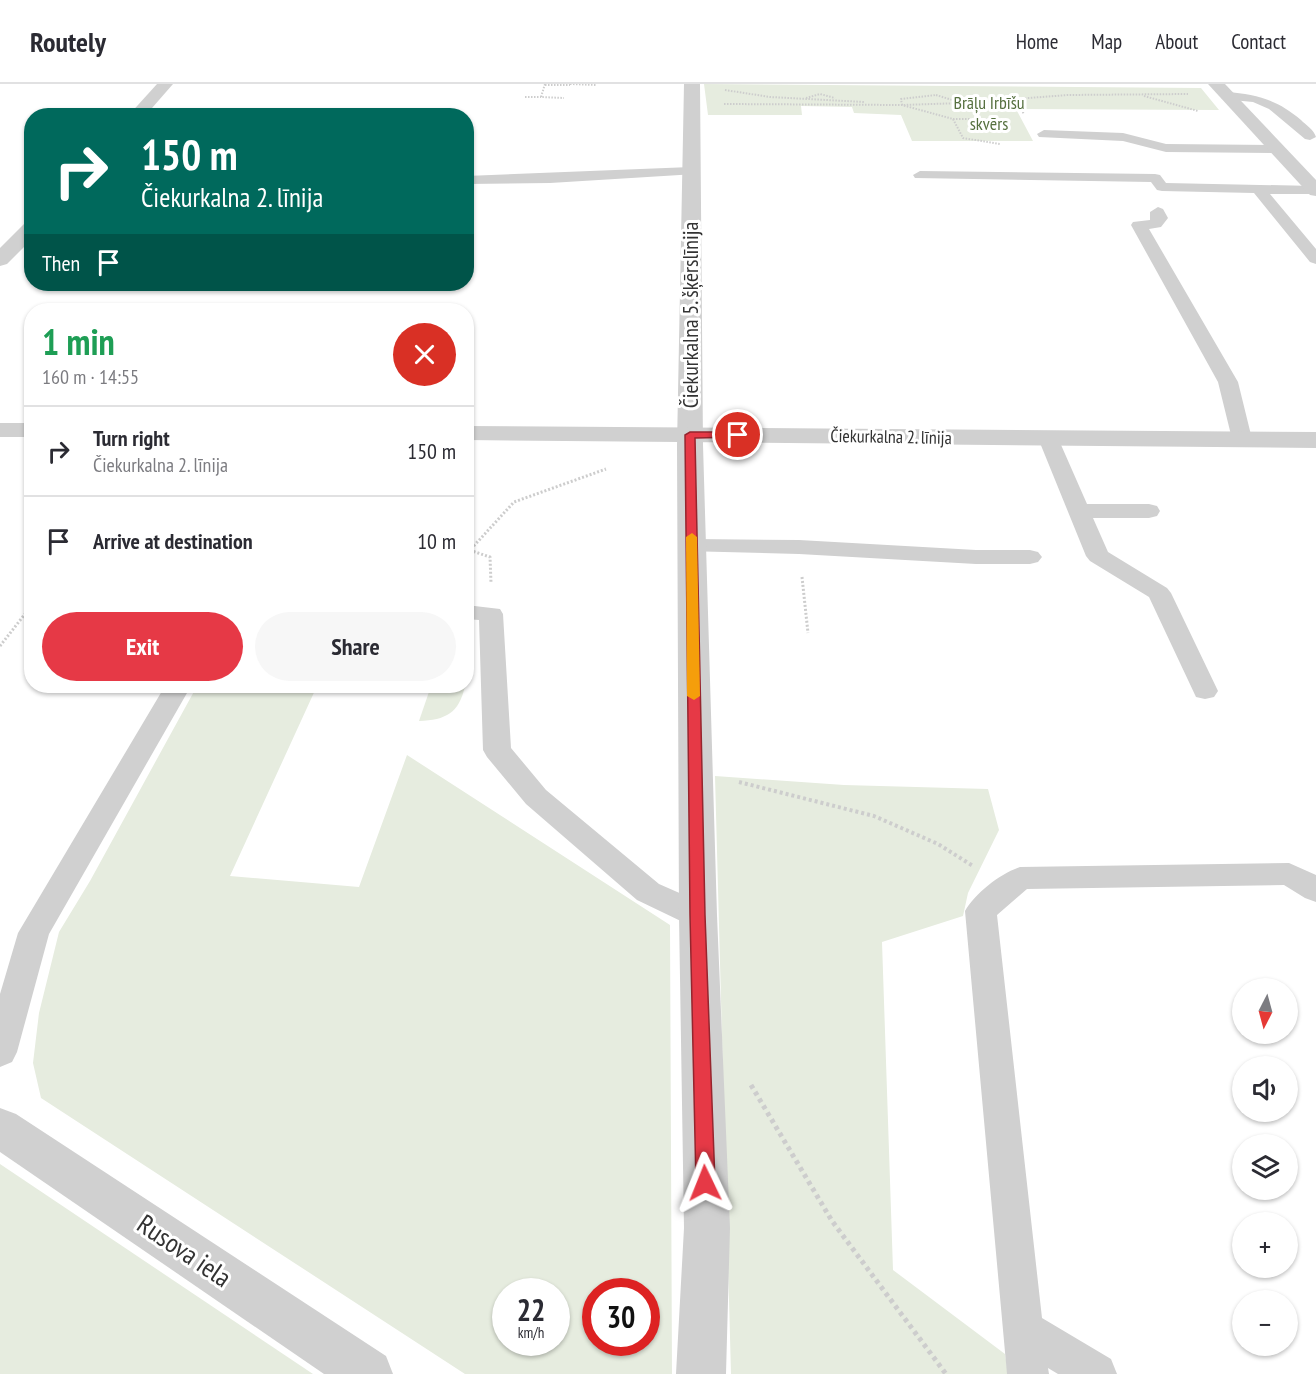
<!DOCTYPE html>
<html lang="en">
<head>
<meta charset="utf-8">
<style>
	:root { --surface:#fff; --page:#f7f7f7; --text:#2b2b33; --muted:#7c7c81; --line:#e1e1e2; --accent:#e63946 }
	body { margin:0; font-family:"PT Sans Narrow",sans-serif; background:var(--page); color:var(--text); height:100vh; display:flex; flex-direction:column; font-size:22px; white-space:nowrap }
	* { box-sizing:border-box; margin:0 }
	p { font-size:20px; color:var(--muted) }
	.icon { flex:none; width:33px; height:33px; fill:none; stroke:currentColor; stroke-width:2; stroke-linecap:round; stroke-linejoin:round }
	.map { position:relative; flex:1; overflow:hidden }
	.panel { position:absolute; left:24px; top:219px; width:450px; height:390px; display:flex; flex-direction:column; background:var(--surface); border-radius:24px; box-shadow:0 2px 4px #0004 }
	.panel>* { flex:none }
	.top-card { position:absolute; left:24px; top:24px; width:450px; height:183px; border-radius:24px; box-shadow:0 2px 4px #0004; background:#00695c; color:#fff; overflow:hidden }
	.needle { width:39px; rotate:186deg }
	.fabs { position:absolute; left:1232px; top:894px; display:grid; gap:12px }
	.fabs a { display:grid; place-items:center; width:66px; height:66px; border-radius:50%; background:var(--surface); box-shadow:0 2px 4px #0004; font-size:30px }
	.speed { position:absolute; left:492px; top:1194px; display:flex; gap:12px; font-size:30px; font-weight:700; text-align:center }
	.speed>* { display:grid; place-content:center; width:78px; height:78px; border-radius:50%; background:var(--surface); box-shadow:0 2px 4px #0004; line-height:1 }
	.speed small { font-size:15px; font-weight:400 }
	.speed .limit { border:9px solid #d22; background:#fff; color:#111 }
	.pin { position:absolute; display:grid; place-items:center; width:51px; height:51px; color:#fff; margin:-26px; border:3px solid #fff; border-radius:50%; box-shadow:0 2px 6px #0007 }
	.me { position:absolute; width:66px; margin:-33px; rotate:358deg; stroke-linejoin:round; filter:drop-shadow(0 0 4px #0008) }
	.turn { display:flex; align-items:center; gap:21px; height:126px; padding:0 18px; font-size:27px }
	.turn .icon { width:78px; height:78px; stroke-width:2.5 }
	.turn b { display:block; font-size:42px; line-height:51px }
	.then { display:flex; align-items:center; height:57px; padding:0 18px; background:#0003; gap:12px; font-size:22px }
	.round { display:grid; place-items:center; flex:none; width:63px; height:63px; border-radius:32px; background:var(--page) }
	.summary { display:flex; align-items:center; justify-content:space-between; height:102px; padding:0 18px }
	h1 { font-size:36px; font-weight:700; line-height:45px; color:#1e9e55 }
	.action { display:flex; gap:12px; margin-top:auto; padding:12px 18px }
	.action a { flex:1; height:69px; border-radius:36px; background:var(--accent); color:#fff; font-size:24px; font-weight:700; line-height:69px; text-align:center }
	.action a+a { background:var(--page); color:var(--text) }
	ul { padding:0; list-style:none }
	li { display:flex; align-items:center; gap:18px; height:90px; padding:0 18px; border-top:2px solid var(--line) }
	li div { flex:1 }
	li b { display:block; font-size:22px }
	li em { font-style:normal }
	header { display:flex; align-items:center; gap:36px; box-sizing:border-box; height:84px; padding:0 30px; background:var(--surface); border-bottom:2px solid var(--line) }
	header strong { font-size:28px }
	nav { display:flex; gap:33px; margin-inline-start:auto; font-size:21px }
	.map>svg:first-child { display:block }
	.green { fill:#e6ecdf; fill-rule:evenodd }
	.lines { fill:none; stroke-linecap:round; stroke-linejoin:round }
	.path-far3 { stroke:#cdcdcd; stroke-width:2; stroke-dasharray:1.5 1.5; stroke-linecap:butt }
	.path-far2 { stroke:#cdcdcd; stroke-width:3; stroke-dasharray:2 2; stroke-linecap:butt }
	.path-far1 { stroke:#cdcdcd; stroke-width:4; stroke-dasharray:3 3; stroke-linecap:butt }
	.path { stroke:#cdcdcd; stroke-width:5; stroke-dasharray:4 4; stroke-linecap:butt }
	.service { fill:#d0d0d0; fill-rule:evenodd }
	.minor { fill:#d0d0d0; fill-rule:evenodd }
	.tertiary { fill:#d0d0d0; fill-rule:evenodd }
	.route { fill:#e63946; stroke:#96252e; stroke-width:1.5 }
	.slow { fill:#f59e0b }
	.labels { text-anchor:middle; stroke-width:6; stroke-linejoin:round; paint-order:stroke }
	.far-park-label { font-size:18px; fill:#56703f; stroke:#fff }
	.far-street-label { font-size:18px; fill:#333; stroke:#fff }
	.street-label { font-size:22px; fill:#333; stroke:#fff }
	.near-street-label { font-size:27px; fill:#333; stroke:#fff }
</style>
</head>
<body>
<header>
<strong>Routely</strong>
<nav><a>Home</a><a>Map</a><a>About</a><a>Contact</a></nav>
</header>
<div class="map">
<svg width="1316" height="1290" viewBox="0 0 1316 1290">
	<rect width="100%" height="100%" fill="#fff"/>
	<g class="green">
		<path d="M704,0L1201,4L1219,26L1016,25L1033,57H912L901,31L854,29L852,23L801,22L802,31H708Z"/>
		<path d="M197,602H317L230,792L359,803L407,671L670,841L672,1290H465L41,1014L33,979L39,929L59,848L90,797ZM506,1208H556V1258H506ZM596,1208H646V1258H596Z"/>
		<path d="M431,602H465C459,629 446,636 419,637Z"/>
		<path d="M715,692L844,701L988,705L999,746L968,809L963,832L882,858L893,1186L1005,1270L1008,1290H731Z"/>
		<path d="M0,1080L313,1290H0Z"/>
	</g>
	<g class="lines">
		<g class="path-far3">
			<path d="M545,0L541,13L564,14"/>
			<path d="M570,0L596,1"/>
			<path d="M545,1H570"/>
			<path d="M725,6L770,13L864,18"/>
			<path d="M936,11L962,19L902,21L901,15Z"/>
			<path d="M1144,12L1198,27"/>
			<path d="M525,13H541"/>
			<path d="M806,14L820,10L835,14"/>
			<path d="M1015,15L1024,30"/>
			<path d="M962,19L1068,11L1188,10"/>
			<path d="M724,20L902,21L953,35L963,54L1000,60"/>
			<path d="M953,35H1001"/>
		</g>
		<g class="path-far2">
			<path d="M466,465L490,473L491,499"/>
			<path d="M471,465L514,418L606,385"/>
			<path d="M802,493L808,549"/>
			<path d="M0,562L32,521"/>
		</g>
		<path class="path-far1" d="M739,698L874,732L938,760L973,782"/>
		<path class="path" d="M751,1001L832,1137L946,1290"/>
		<g class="service">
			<path d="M1227,8C1256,10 1278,16 1301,36C1306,41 1314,46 1316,53L1310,56L1305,55L1269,25L1253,18L1222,15L1221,12L1222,9Z"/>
			<path d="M1044,46L1123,49L1166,60L1277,61L1284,65L1277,69L1166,68L1123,57L1039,53L1037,50Z"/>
			<path d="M691,83L698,87L696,90L550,99L466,100V92Z"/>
			<path d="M920,87L1155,90L1160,91L1166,99L1315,102V110H1270L1316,165V180L1310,178L1254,109L1162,107L1157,106L1151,98L915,94L913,91Z"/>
			<path d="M1158,123L1163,125L1168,134L1161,143L1149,145L1238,298L1252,355L1249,359L1242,361L1235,359L1232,355L1218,298L1131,141L1133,138L1150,136V128Z"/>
			<path d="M1048,348L1055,350L1058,354L1087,420H1149L1157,422L1160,427L1157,432L1149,434H1093L1108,468L1167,504L1171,509L1218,607L1214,613L1205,615L1196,613L1149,513L1090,477L1086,472L1038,354L1041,350Z"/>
			<path d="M692,455L799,456L976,466H1030L1038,468L1042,473L1038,478L1030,480H976L799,470L684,467L681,462L684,457Z"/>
			<path d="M466,521L500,525L503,530L511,664L546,706L659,800L709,822L714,831L709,840L698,843L687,840L637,816L526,720L487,673L483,666L479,536L466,535Z"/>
			<path d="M165,602H191L49,850L17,968L12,978L0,983V910L18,849Z"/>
			<path d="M1289,779L1316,791V818L1305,814L1284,801L1027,805L997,831L1042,1234L1111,1275L1117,1290H1058L1048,1284L1049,1290H1007L965,827C975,809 1001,789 1020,783Z"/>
		</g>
		<g class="minor">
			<path d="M157,0H173L145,32H128Z"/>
			<path d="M684,0H700L703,361L717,831L730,1144L726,1290H676L684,1144L679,831L677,361Z"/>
			<path d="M1208,0H1225L1316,96V112L1310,111Z"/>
			<path d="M32,137V155L7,180L0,182V164L25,139Z"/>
			<path d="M0,1024L16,1030L386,1272L393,1290H324L0,1068Z"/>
		</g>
		<g class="tertiary">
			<rect x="0" y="339" width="32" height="14"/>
			<path d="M466,342L1316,348V364L466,356Z"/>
		</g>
	</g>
	<path class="route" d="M738,348L743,351L741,353L695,354L705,831L715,1099L712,1105L705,1108L699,1105L696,1099L690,831L685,351L690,348Z"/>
	<path class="slow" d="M692,449L697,453L700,612L694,616L687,612L686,453Z"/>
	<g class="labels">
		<g class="far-park-label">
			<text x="989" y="25">Brāļu Irbīšu<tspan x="989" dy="21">skvērs</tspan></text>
		</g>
		<g class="far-street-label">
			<text transform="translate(891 353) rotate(1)" y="6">Čiekurkalna 2. līnija</text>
		</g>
		<g class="street-label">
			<text transform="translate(690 231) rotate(-90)" y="8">Čiekurkalna 5. šķērslīnija</text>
		</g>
		<g class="near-street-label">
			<text transform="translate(184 1167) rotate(34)" y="9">Rusova iela</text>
		</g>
	</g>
</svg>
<div class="fabs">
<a><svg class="needle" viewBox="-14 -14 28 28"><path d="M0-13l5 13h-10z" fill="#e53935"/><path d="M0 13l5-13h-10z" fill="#7c7c81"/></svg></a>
<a><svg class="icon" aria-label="sound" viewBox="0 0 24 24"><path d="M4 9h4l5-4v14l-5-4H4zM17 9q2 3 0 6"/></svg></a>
<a><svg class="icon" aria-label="layers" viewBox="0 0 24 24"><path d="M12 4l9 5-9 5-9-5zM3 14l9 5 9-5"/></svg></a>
<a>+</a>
<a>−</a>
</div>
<div class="speed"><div>22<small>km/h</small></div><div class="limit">30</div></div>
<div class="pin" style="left:738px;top:351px;background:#d93025"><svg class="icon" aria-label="arrive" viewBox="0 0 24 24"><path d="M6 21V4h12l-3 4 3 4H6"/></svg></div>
<svg class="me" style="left:705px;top:1099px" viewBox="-20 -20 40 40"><path d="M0-17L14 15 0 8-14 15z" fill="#e63946" stroke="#fff" stroke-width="4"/></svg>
<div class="top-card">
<div class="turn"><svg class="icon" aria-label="right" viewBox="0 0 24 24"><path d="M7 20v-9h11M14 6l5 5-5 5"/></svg><div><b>150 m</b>Čiekurkalna 2. līnija</div></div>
<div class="then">Then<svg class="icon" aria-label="arrive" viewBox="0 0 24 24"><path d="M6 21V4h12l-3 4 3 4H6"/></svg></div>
</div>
<section class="panel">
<div class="summary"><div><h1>1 min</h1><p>160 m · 14:55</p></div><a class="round" style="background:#d93025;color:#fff"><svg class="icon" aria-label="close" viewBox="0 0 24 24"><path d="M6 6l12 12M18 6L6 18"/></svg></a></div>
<ul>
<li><svg class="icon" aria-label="right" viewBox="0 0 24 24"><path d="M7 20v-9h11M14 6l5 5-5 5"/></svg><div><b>Turn right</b><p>Čiekurkalna 2. līnija</p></div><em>150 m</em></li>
<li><svg class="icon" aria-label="arrive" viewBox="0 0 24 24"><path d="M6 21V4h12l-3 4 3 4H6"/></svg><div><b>Arrive at destination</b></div><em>10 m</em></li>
</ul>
<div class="action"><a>Exit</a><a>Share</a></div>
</section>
</div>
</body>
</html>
